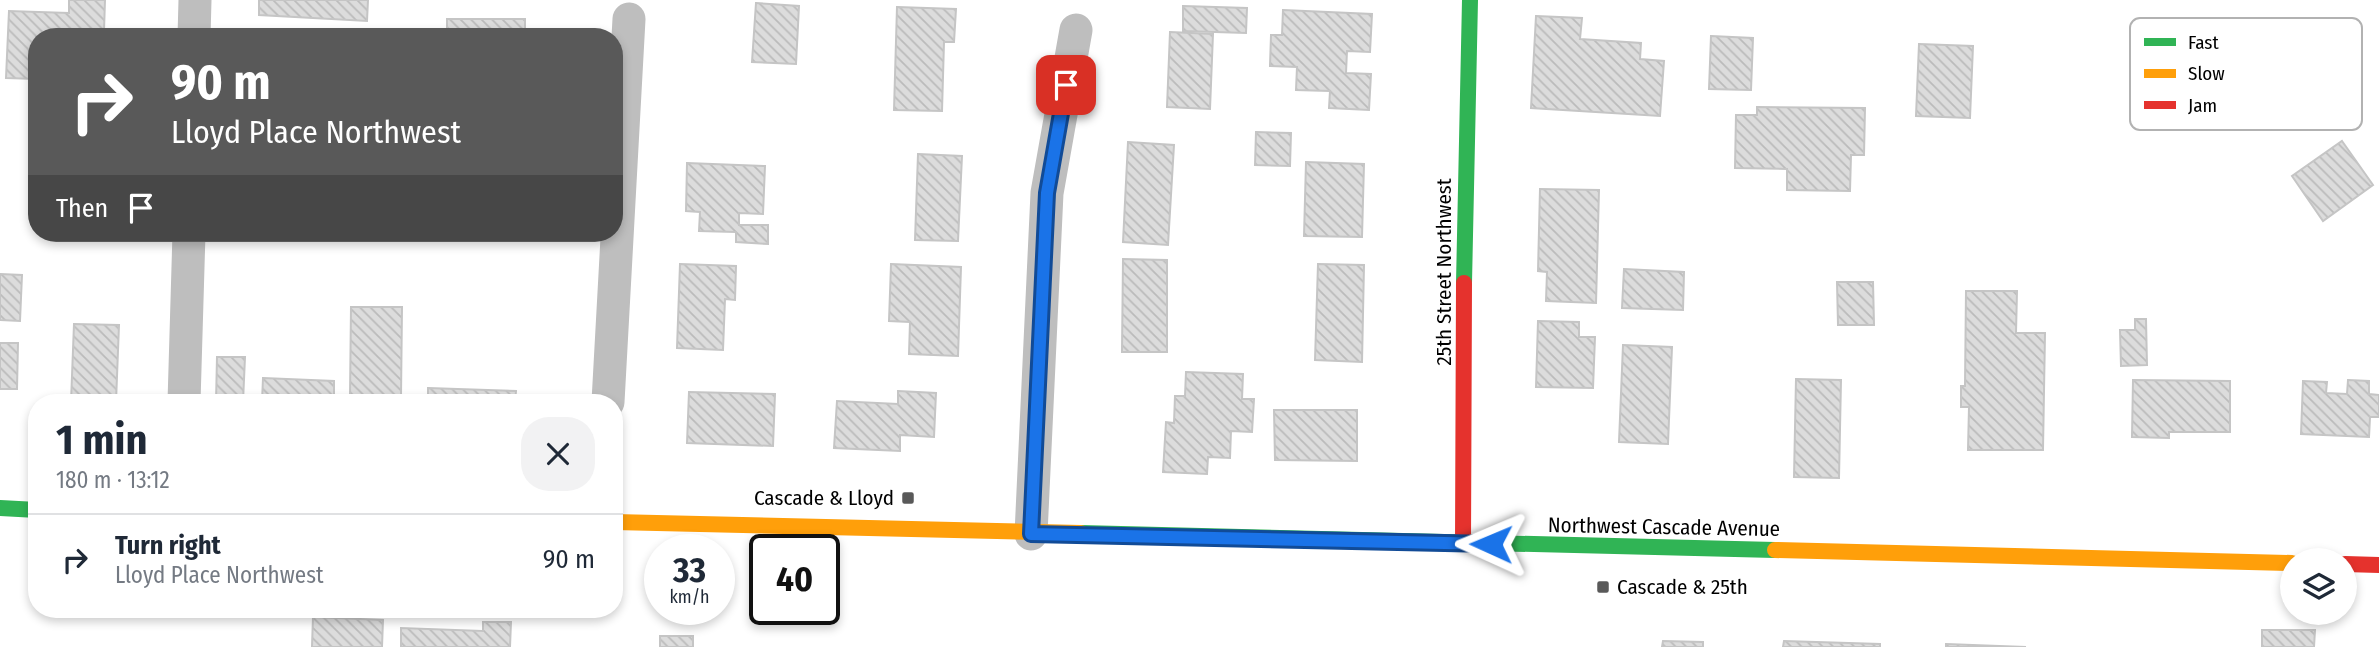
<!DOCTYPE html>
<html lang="en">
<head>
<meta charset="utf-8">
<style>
	:root { --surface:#fff; --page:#f2f2f3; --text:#1f2937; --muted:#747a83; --line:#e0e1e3 }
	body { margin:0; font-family:"Fira Sans Condensed",sans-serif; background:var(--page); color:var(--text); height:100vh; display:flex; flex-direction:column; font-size:26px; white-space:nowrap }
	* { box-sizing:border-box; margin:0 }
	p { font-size:23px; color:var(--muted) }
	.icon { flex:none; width:38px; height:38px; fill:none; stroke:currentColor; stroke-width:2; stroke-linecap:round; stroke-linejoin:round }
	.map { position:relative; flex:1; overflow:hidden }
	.details { position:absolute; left:28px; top:394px; width:595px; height:224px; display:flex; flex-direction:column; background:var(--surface); border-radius:28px; box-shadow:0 4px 10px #0003 }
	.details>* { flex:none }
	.banner { position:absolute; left:28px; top:28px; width:595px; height:214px; border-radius:28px; box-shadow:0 4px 10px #0003; background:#595959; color:#fff; overflow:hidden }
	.controls { position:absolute; left:2280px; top:548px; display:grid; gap:14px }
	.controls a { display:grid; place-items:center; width:77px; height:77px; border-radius:50%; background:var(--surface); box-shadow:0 4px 10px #0003; font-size:35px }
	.speed { position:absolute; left:644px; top:534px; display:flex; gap:14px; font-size:35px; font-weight:700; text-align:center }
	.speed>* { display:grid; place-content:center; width:91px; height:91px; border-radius:50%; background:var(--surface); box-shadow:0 4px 10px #0003; line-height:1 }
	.speed small { font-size:18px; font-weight:400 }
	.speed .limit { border:4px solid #111; border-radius:10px; background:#fff; color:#111 }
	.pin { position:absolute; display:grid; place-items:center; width:60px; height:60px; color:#fff; margin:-30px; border-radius:14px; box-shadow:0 4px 10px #0006 }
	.me { position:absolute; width:77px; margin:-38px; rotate:271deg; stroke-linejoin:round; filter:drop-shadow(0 0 5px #0008) }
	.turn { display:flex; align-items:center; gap:24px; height:147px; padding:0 28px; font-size:32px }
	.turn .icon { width:91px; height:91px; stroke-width:2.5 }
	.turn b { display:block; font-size:49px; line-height:60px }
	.then { display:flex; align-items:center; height:66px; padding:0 28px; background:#0003; gap:14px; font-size:26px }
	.round { display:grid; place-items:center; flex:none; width:74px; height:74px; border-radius:28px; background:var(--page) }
	.head { display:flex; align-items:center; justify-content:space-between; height:119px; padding:0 28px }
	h1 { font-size:42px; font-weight:700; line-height:52px }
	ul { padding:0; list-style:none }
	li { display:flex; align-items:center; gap:21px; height:91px; padding:0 28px; border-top:2px solid var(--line) }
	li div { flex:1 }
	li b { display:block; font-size:26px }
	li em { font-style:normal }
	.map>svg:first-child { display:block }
	.building { fill:url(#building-back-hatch); stroke:#c5c5c5; stroke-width:2 }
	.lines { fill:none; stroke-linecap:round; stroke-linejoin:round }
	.street { stroke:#bebebe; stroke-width:33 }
	.fast { stroke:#30b455; stroke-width:16 }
	.slow { stroke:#ff9f0a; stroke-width:16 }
	.jam { stroke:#e5322d; stroke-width:16 }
	.route-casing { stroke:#114b97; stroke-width:18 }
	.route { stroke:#1a73e8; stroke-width:12 }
	.poi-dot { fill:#595959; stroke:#fff; stroke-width:2.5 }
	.labels { text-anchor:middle; stroke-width:6; stroke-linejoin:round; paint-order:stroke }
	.street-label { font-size:21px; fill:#000; stroke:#fff }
	.poi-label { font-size:21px; fill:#000; stroke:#fff; text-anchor:end }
	.key { fill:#fff; stroke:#b2b2b2; stroke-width:2 }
	.key-label { font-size:19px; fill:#000 }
</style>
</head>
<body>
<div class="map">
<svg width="2379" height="647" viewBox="0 0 2379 647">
	<defs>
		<pattern id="building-back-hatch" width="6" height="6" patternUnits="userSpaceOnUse" patternTransform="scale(1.75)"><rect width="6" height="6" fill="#dcdcdc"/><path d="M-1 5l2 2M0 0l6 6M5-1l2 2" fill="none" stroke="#bbb"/></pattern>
	</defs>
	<rect width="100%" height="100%" fill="#fff"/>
	<g class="building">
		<path d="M69,0H105L104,31L92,30V37H37V79L6,78L9,11L69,13Z"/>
		<path d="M259,0H368L367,21L259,15Z"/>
		<path d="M756,3L799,6L796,64L752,62Z"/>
		<path d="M1183,6L1247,8L1246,33L1183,31Z"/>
		<path d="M897,7L956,9L954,42H944L942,111L894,110Z"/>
		<path d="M1283,10L1372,14L1370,52L1347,51L1346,73L1371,74L1369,110L1329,108L1330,91L1296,90L1297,67L1270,66L1271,35H1282Z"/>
		<path d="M1536,16L1582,18L1580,39L1641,43L1640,59L1664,61L1660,116L1531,108Z"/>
		<rect x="447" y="19" width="78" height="18"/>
		<path d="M1170,32L1213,34L1210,109L1167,107Z"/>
		<path d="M1711,36L1753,38L1751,90L1709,89Z"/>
		<path d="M1919,44L1973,46L1970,118L1916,116Z"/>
		<path d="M1757,107L1865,108L1864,155H1851L1850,191L1787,190V169L1735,168L1736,115H1757Z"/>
		<path d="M1256,132L1291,133L1290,166L1255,165Z"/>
		<path d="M2342,141L2373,185L2323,221L2292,176Z"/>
		<path d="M1128,142L1174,145L1168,245L1123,242Z"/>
		<path d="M918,154L962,156L958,241L915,240Z"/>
		<path d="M1306,162L1364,164L1362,237L1304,236Z"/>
		<path d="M687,163L765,166L763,214L739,213V225H768V244L736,242V232L699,231L700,212L686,211Z"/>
		<path d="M1540,189L1599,190L1596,303L1546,301L1547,272L1538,271Z"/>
		<path d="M320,233H367V235Z"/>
		<path d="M1123,259L1167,260V352H1122Z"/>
		<path d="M680,264L736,266L735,300L725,299L723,350L677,348Z"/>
		<path d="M891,264L961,267L958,356L909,354L910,322L889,321Z"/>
		<path d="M1318,264L1364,265L1362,362L1315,360Z"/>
		<path d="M1624,269L1684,272L1683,310L1622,308Z"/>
		<path d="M0,274L22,275L20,321L0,320Z"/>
		<path d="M1837,282H1873L1874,325H1838Z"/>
		<path d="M1966,291H2017L2016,333H2045L2043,450H1968L1969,407H1961V386H1965Z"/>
		<path d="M351,307H402L401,398L350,397Z"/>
		<path d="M2135,319H2146L2147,365L2121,366L2120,330H2135Z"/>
		<path d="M1538,321L1579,322V337H1595L1593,388L1536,387Z"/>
		<path d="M74,324L119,325L116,402H71Z"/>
		<path d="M0,343H18L17,389H0Z"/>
		<path d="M1623,345L1672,347L1668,444L1619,442Z"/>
		<path d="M217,357H245L243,402H216Z"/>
		<path d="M1186,372L1243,374L1242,399H1254L1252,432L1231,431L1230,458L1208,457L1207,474L1163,472L1166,422L1174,423L1175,396H1185Z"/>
		<path d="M263,378L334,381V400H324L323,402H262Z"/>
		<path d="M1796,379L1841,380L1839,478L1794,477Z"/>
		<path d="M2133,380L2230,381V432H2169V438L2132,437Z"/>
		<path d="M2348,380L2369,381V394L2379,395V417H2370L2369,437L2301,434L2303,381L2327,382L2326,393L2347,394Z"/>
		<path d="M428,388L516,391L515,402H428Z"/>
		<path d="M898,391L936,393L934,437L900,435V451L834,448L837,401L898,404Z"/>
		<path d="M689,392L775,394L773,446L687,443Z"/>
		<path d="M1274,410H1357V461L1275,460Z"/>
		<path d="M313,617L383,620L382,647H312Z"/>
		<path d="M483,622H511L510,647H401V628L483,631Z"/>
		<path d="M2262,630H2315L2314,647H2262Z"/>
		<rect x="660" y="636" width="33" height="11"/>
		<path d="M1663,641L1703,642V647H1662Z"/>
		<path d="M1784,641L1880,644V647H1783Z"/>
		<path d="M1946,644L2026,647H1946Z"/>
	</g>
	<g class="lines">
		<g class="street">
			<path d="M194,37L195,0"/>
			<path d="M184,402L189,233"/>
			<path d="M608,402L629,19"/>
			<path d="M1031,534L1047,193L1076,30"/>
		</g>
		<g class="fast">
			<path d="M1464,283L1470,0"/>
			<path d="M0,508L37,510"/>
			<path d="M1081,533L1775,550"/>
		</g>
		<g class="slow">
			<path d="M614,522L1081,533"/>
			<path d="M1775,550L2292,563"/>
		</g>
		<g class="jam">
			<path d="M1463,544L1464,283"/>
			<path d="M2345,564L2379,565"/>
		</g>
	</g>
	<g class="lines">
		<g class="route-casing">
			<path id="route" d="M1066,85L1047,193L1031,534L1491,544"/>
		</g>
		<use href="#route" class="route"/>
	</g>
	<g class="poi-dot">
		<rect x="901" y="491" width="14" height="14" rx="3.5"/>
		<rect x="1596" y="580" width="14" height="14" rx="3.5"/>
	</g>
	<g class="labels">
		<g class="street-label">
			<text transform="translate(1444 272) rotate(-90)" y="7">25th Street Northwest</text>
			<text transform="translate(1664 527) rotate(1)" y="7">Northwest Cascade Avenue</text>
		</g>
		<g class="poi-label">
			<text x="894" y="505">Cascade &amp; Lloyd</text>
			<text x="1617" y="594" text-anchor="start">Cascade &amp; 25th</text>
		</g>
	</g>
	<rect x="2130" y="18" width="232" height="112" rx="10" class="key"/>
	<rect x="2144" y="38" width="32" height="8" fill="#30b455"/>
	<rect x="2144" y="69" width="32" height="9" fill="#ff9f0a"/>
	<rect x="2144" y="101" width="32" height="8" fill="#e5322d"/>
	<g class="key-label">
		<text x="2188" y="49">Fast</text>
		<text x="2188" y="80">Slow</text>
		<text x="2188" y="112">Jam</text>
	</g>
</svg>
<div class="controls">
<a><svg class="icon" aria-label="layers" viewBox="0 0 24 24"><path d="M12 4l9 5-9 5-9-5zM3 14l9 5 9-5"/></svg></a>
</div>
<div class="speed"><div>33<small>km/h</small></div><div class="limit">40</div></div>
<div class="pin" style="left:1066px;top:85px;background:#d93025"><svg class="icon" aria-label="arrive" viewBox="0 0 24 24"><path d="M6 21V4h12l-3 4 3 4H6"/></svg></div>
<svg class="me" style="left:1491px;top:544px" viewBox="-20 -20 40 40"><path d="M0-17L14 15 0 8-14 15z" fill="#1a73e8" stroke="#fff" stroke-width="4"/></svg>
<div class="banner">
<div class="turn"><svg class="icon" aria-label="right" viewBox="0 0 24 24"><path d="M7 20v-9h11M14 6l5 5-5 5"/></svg><div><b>90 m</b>Lloyd Place Northwest</div></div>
<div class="then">Then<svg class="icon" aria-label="arrive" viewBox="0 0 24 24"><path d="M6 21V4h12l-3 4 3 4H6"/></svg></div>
</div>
<section class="details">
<div class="head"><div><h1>1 min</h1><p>180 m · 13:12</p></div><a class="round"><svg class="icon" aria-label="close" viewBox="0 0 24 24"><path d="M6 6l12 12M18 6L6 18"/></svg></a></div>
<ul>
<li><svg class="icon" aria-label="right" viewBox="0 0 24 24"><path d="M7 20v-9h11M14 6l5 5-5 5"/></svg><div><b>Turn right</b><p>Lloyd Place Northwest</p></div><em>90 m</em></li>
</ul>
</section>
</div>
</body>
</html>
